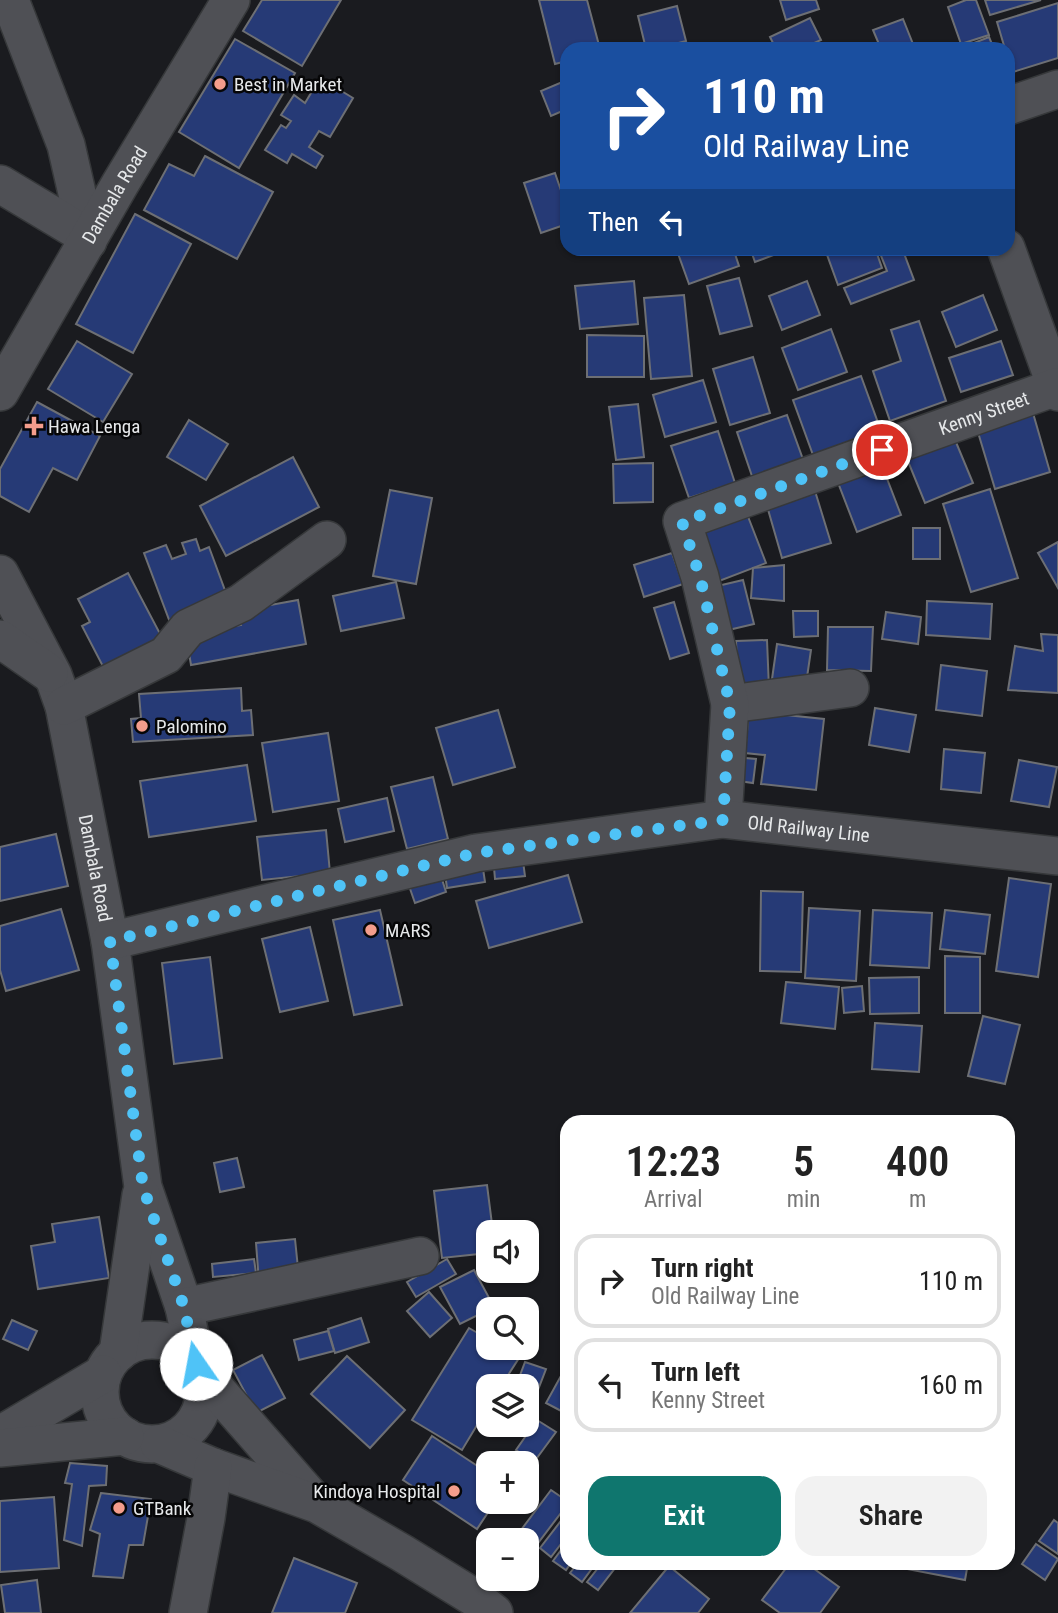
<!DOCTYPE html>
<html lang="en">
<head>
<meta charset="utf-8">
<style>
	:root { --surface:#fff; --page:#f2f2f2; --text:#222; --muted:#767676; --line:#e0e0e0; --accent:#0f766e }
	body { margin:0; font-family:"Roboto Condensed",sans-serif; background:var(--page); color:var(--text); height:100vh; display:flex; flex-direction:column; font-size:26px; white-space:nowrap }
	* { box-sizing:border-box; margin:0 }
	p { font-size:23px; color:var(--muted) }
	.icon { flex:none; width:38px; height:38px; fill:none; stroke:currentColor; stroke-width:2; stroke-linecap:round; stroke-linejoin:round }
	.map { position:relative; flex:1; overflow:hidden }
	.drawer { position:absolute; left:560px; top:1115px; width:455px; height:455px; display:flex; flex-direction:column; background:var(--surface); border-radius:21px; box-shadow:0 2px 5px #0004 }
	.drawer>* { flex:none }
	.hud { position:absolute; left:560px; top:42px; width:455px; height:214px; border-radius:21px; box-shadow:0 2px 5px #0004; background:#1a4fa0; color:#fff; overflow:hidden }
	.tools { position:absolute; left:476px; top:1220px; display:grid; gap:14px }
	.tools a { display:grid; place-items:center; width:63px; height:63px; border-radius:14px; background:var(--surface); box-shadow:0 2px 5px #0004; font-size:35px }
	.pin { position:absolute; display:grid; place-items:center; width:60px; height:60px; color:#fff; margin:-30px; border:4px solid #fff; border-radius:50%; box-shadow:0 2px 7px #0007 }
	.me { position:absolute; width:77px; margin:-38px; rotate:348deg; stroke-linejoin:round; filter:drop-shadow(0 0 5px #0008) }
	.turn { display:flex; align-items:center; gap:24px; height:147px; padding:0 28px; font-size:32px }
	.turn .icon { width:91px; height:91px; stroke-width:2.5 }
	.turn b { display:block; font-size:49px; line-height:60px }
	.then { display:flex; align-items:center; height:66px; padding:0 28px; background:#0003; gap:14px; font-size:26px }
	.eta { display:flex; justify-content:space-evenly; align-items:center; height:119px; text-align:center }
	.eta b { font-size:42px; font-weight:600; line-height:49px }
	.cta { display:flex; gap:14px; margin-top:auto; padding:14px 28px }
	.cta a { flex:1; height:80px; border-radius:21px; background:var(--accent); color:#fff; font-size:28px; font-weight:600; line-height:80px; text-align:center }
	.cta a+a { background:var(--page); color:var(--text) }
	ul { padding:0; list-style:none }
	li { display:flex; align-items:center; gap:21px; height:94px; margin:0 14px 10px; padding:0 14px; border:4px solid var(--line); border-radius:21px }
	li div { flex:1 }
	li b { display:block; font-size:26px }
	li em { font-style:normal }
	.map>svg:first-child { display:block }
	.building { fill:#263a76; stroke:#6d6f74; stroke-width:2 }
	.lines { fill:none; stroke-linecap:round; stroke-linejoin:round }
	.minor-casing { stroke:#36383a; stroke-width:40 }
	.minor { stroke:#4f5055; stroke-width:37 }
	.route { stroke:#4fc3f7; stroke-width:12; stroke-dasharray:0 21.6 }
	.poi-dot { fill:#f49d8c; stroke:#060607; stroke-width:2.5 }
	.labels { text-anchor:middle; stroke-width:5; stroke-linejoin:round; paint-order:stroke }
	.poi-label { font-size:19px; fill:#e6e8ea; stroke:#060607; text-anchor:start }
	.street-label { font-size:19px; fill:#e6e8ea; stroke:#060607 }
</style>
</head>
<body>
<div class="map">
<svg width="1058" height="1613" viewBox="0 0 1058 1613">
	<rect width="100%" height="100%" fill="#1a1b1f"/>
	<g class="building">
		<path d="M262,0H341L302,66L243,31Z"/>
		<path d="M539,0H587L600,49H567V61L555,64Z"/>
		<path d="M780,0H816L819,9L786,20Z"/>
		<path d="M966,0H976L989,35L961,44L948,7Z"/>
		<path d="M985,0H1041L990,15Z"/>
		<path d="M1058,3V58L1013,72L1008,49H1005L997,22Z"/>
		<path d="M677,6L686,41L656,49H646L638,16Z"/>
		<path d="M810,18L821,40L801,49H776L770,37Z"/>
		<path d="M903,19L915,49H881L873,30Z"/>
		<path d="M989,37L994,49H959Z"/>
		<path d="M235,39L295,73L239,168L179,132Z"/>
		<path d="M320,78L353,98L330,137L319,131L309,147L323,156L316,168L292,154L287,163L265,150L281,125L286,128L291,121L281,115L294,95L305,103Z"/>
		<path d="M567,80V109L551,116L541,91Z"/>
		<path d="M205,156L273,192L237,259L144,210L169,164L194,176Z"/>
		<path d="M555,173L567,208V224L541,233L524,183Z"/>
		<path d="M135,214L191,244L133,353L76,324Z"/>
		<path d="M676,248H733L739,266L689,284Z"/>
		<path d="M750,248H792L755,262Z"/>
		<path d="M836,248H875L882,268L838,285L826,252Z"/>
		<path d="M878,248H902L914,280L851,304L844,288L887,271Z"/>
		<path d="M739,278L752,326L720,334L707,286Z"/>
		<path d="M634,281L638,324L580,329L575,286Z"/>
		<path d="M807,281L820,315L782,330L769,296Z"/>
		<path d="M684,295L692,376L651,379L644,298Z"/>
		<path d="M983,295L997,330L956,347L942,312Z"/>
		<path d="M919,321L946,401L890,421L873,371L901,361L891,330Z"/>
		<path d="M831,329L847,372L798,390L782,348Z"/>
		<path d="M587,335L644,336V377H587Z"/>
		<path d="M77,341L132,374L103,422L48,389Z"/>
		<path d="M1001,341L1013,375L961,392L949,358Z"/>
		<path d="M753,357L770,413L730,425L713,369Z"/>
		<path d="M861,376L881,431L813,455L793,400Z"/>
		<path d="M703,380L716,422L665,437L653,395Z"/>
		<path d="M37,402L100,436L77,480L53,468L29,512L0,496V469Z"/>
		<path d="M638,404L644,457L616,460L609,407Z"/>
		<path d="M1033,413L1050,472L995,489L977,429Z"/>
		<path d="M787,415L805,465L754,482L737,432Z"/>
		<path d="M189,420L228,444L206,480L167,457Z"/>
		<path d="M718,431L735,483L689,498L671,446Z"/>
		<path d="M953,435L973,483L925,503L905,454Z"/>
		<path d="M293,457L319,507L226,556L200,506Z"/>
		<path d="M653,463V502L614,503L613,464Z"/>
		<path d="M881,463L901,515L857,532L837,480Z"/>
		<path d="M990,489L1018,578L971,592L943,504Z"/>
		<path d="M390,490L432,498L416,584L373,576Z"/>
		<path d="M815,491L831,543L782,558L767,506Z"/>
		<path d="M747,514L766,563L714,583L696,532Z"/>
		<rect x="913" y="528" width="27" height="31"/>
		<path d="M196,539L200,551L209,547L230,604L171,625L144,553L166,545L172,559L186,554L182,543Z"/>
		<path d="M1058,542V588L1038,553Z"/>
		<path d="M672,553L683,584L644,597L634,565Z"/>
		<path d="M784,565V601L751,598L753,568Z"/>
		<path d="M128,573L167,647L109,678L82,626L90,622L78,599Z"/>
		<path d="M743,580L754,624L720,632L709,588Z"/>
		<path d="M396,582L404,618L341,631L333,596Z"/>
		<path d="M298,600L306,644L191,665L186,635L241,625L238,611Z"/>
		<path d="M927,601L992,604L990,639L926,635Z"/>
		<path d="M674,602L689,653L670,659L654,608Z"/>
		<path d="M793,611H818V636L794,637Z"/>
		<path d="M886,612L921,617L918,644L882,639Z"/>
		<path d="M828,627H873L871,671L827,670Z"/>
		<path d="M1041,634L1058,635V693L1008,690L1015,646L1043,651Z"/>
		<path d="M767,640L769,689L738,690L736,641Z"/>
		<path d="M777,644L811,650L805,691L771,686Z"/>
		<path d="M941,665L987,671L982,716L936,710Z"/>
		<path d="M241,688L242,711L251,710L253,735L133,742L131,719L141,718L139,694Z"/>
		<path d="M875,708L916,715L909,752L869,745Z"/>
		<path d="M498,710L515,767L453,785L436,728Z"/>
		<path d="M749,711L824,719L816,790L761,784L765,755L745,753Z"/>
		<path d="M328,733L339,801L273,812L262,743Z"/>
		<path d="M944,749L985,753L981,793L941,789Z"/>
		<path d="M734,757L756,759L753,783L731,780Z"/>
		<path d="M1019,760L1057,767L1049,807L1011,801Z"/>
		<path d="M247,765L256,821L149,837L140,781Z"/>
		<path d="M433,777L448,839L407,849L391,787Z"/>
		<path d="M387,798L394,831L345,842L338,809Z"/>
		<path d="M326,830L330,873L262,880L257,837Z"/>
		<path d="M56,834L68,886L0,901V847Z"/>
		<path d="M522,854L525,876L495,879L493,856Z"/>
		<path d="M482,862L485,882L447,888L444,867Z"/>
		<path d="M440,873L446,892L415,903L408,883Z"/>
		<path d="M568,875L582,922L489,948L476,901Z"/>
		<path d="M1009,878L1051,884L1038,977L996,971Z"/>
		<path d="M761,891L803,892L801,972L760,971Z"/>
		<path d="M809,908L860,911L856,981L805,978Z"/>
		<path d="M61,909L79,970L6,991L0,970V926Z"/>
		<path d="M380,910L402,1005L354,1015L333,920Z"/>
		<path d="M873,910L932,913L929,968L870,965Z"/>
		<path d="M945,910L990,915L985,954L940,949Z"/>
		<path d="M310,927L328,1001L280,1012L262,939Z"/>
		<path d="M945,956L980,957V1013H945Z"/>
		<path d="M210,957L222,1058L174,1064L162,963Z"/>
		<path d="M919,977V1013L870,1014L869,978Z"/>
		<path d="M786,982L839,987L835,1029L781,1023Z"/>
		<path d="M862,986L864,1011L844,1013L842,988Z"/>
		<path d="M983,1016L1020,1025L1005,1084L968,1076Z"/>
		<path d="M875,1023L922,1026L919,1072L872,1069Z"/>
		<path d="M237,1158L244,1187L220,1192L214,1163Z"/>
		<path d="M487,1185L493,1232H488V1253L442,1258L434,1191Z"/>
		<path d="M99,1217L109,1278L38,1289L31,1246L55,1242L52,1224Z"/>
		<path d="M295,1239L299,1278L259,1282L256,1243Z"/>
		<path d="M254,1259L256,1273L213,1277L212,1264Z"/>
		<path d="M447,1259L456,1274L416,1297L407,1282Z"/>
		<path d="M474,1270L494,1307L460,1324L440,1287Z"/>
		<path d="M429,1292L452,1318L430,1337L407,1311Z"/>
		<path d="M361,1318L369,1342L335,1353L328,1329Z"/>
		<path d="M12,1320L37,1331L28,1350L3,1339Z"/>
		<path d="M469,1328L488,1339V1348H502L519,1358L501,1386H488V1407L462,1450L412,1420Z"/>
		<path d="M328,1331L334,1351L299,1360L294,1340Z"/>
		<path d="M262,1355L285,1398L256,1413L233,1370Z"/>
		<path d="M347,1356L405,1410L370,1448L311,1394Z"/>
		<path d="M525,1362L546,1369L536,1395L527,1392V1386H516Z"/>
		<path d="M567,1365V1414L546,1403Z"/>
		<path d="M537,1420L556,1432L534,1462L516,1450Z"/>
		<path d="M432,1436L488,1473V1502H495L477,1529L403,1480Z"/>
		<path d="M70,1463L107,1466L106,1485L89,1486L82,1546L64,1540L72,1484L65,1483Z"/>
		<path d="M551,1490L567,1501V1505L535,1547L518,1534Z"/>
		<path d="M101,1493L151,1499L143,1545H129L123,1578L93,1576L100,1534L90,1530Z"/>
		<path d="M54,1497L59,1568L0,1572V1501Z"/>
		<path d="M567,1513V1536L551,1557L540,1548Z"/>
		<path d="M1054,1520L1058,1523V1554L1039,1541Z"/>
		<path d="M567,1542V1563H571L566,1570L553,1561Z"/>
		<path d="M1036,1544L1058,1559L1045,1580L1022,1564Z"/>
		<path d="M294,1558L357,1583L345,1613H272Z"/>
		<path d="M578,1563H596L582,1582L570,1573Z"/>
		<path d="M602,1563H619L598,1590L587,1582Z"/>
		<path d="M790,1563H806L839,1587L820,1613H780L762,1600Z"/>
		<path d="M908,1563H968L965,1580L907,1569Z"/>
		<path d="M669,1566L709,1599L698,1613H630Z"/>
		<path d="M37,1580L41,1613H5L1,1585Z"/>
	</g>
	<g class="lines">
		<g class="minor-casing">
			<g id="minor">
				<path d="M10,0L66,145L88,241"/>
				<path d="M1008,106L1058,89"/>
				<path d="M0,184L87,236"/>
				<path d="M1006,248L1058,392"/>
				<path id="s1" d="M0,392L120,184L231,0"/>
				<path id="s2" d="M0,574L53,675L64,706L110,941L143,1187L184,1307L196,1364"/>
				<path d="M0,639L49,673"/>
				<path d="M730,704L850,688"/>
				<path d="M64,706L166,655L188,628L241,603L327,540"/>
				<path id="s3" d="M723,819L730,704L700,577L682,521L1056,387"/>
				<path id="s4" d="M110,941L476,853L723,819L1058,856"/>
				<path d="M184,1307L420,1256"/>
				<circle cx="152" cy="1392" r="52"/>
				<path d="M118,1353L141,1195"/>
				<path d="M200,1371L314,1501"/>
				<path d="M0,1435L103,1374"/>
				<path d="M159,1444L213,1467L317,1504L402,1553L475,1598L494,1613"/>
				<path d="M0,1448L125,1436"/>
				<path d="M188,1613L206,1518L213,1467"/>
			</g>
		</g>
		<use href="#minor" class="minor"/>
	</g>
	<g class="lines">
		<path class="route" d="M196,1364L184,1307L143,1187L110,941L476,853L723,820L730,704L700,577L682,522L882,450"/>
	</g>
	<g class="poi-dot">
		<circle cx="220" cy="84" r="7"/>
		<path d="M30.5 415.5h7v7h7v7h-7v7h-7v-7h-7v-7h7z"/>
		<circle cx="142" cy="726" r="7"/>
		<circle cx="371" cy="930" r="7"/>
		<circle cx="454" cy="1491" r="7"/>
		<circle cx="119" cy="1508" r="7"/>
	</g>
	<g class="labels">
		<g class="poi-label">
			<text x="234" y="91">Best in Market</text>
			<text x="48" y="433">Hawa Lenga</text>
			<text x="156" y="733">Palomino</text>
			<text x="385" y="937">MARS</text>
			<text x="440" y="1498" text-anchor="end">Kindoya Hospital</text>
			<text x="133" y="1515">GTBank</text>
		</g>
		<g class="street-label">
			<text dy="7" stroke="none"><textPath href="#s1" startOffset="228">Dambala Road</textPath></text>
			<text dy="7" stroke="none"><textPath href="#s3" startOffset="625">Kenny Street</textPath></text>
			<text dy="7" stroke="none"><textPath href="#s4" startOffset="712">Old Railway Line</textPath></text>
			<text dy="7" stroke="none"><textPath href="#s2" startOffset="312">Dambala Road</textPath></text>
		</g>
	</g>
</svg>
<div class="tools">
<a><svg class="icon" aria-label="sound" viewBox="0 0 24 24"><path d="M4 9h4l5-4v14l-5-4H4zM17 9q2 3 0 6"/></svg></a>
<a><svg class="icon" aria-label="search" viewBox="0 0 24 24"><circle cx="10" cy="10" r="6"/><path d="M15 15l6 6"/></svg></a>
<a><svg class="icon" aria-label="layers" viewBox="0 0 24 24"><path d="M12 4l9 5-9 5-9-5zM3 14l9 5 9-5"/></svg></a>
<a>+</a>
<a>−</a>
</div>
<div class="pin" style="left:882px;top:450px;background:#d93025"><svg class="icon" aria-label="arrive" viewBox="0 0 24 24"><path d="M6 21V4h12l-3 4 3 4H6"/></svg></div>
<svg class="me" style="left:196px;top:1364px" viewBox="-20 -20 40 40"><circle r="19" fill="#fff"/><path d="M0-13L10 11 0 6-10 11z" fill="#4fc3f7"/></svg>
<div class="hud">
<div class="turn"><svg class="icon" aria-label="right" viewBox="0 0 24 24"><path d="M7 20v-9h11M14 6l5 5-5 5"/></svg><div><b>110 m</b>Old Railway Line</div></div>
<div class="then">Then<svg class="icon" aria-label="left" viewBox="0 0 24 24"><path d="M17 20v-9H6M10 6l-5 5 5 5"/></svg></div>
</div>
<section class="drawer">
<div class="eta">
<div><b>12:23</b><p>Arrival</p></div>
<div><b>5</b><p>min</p></div>
<div><b>400</b><p>m</p></div>
</div>
<ul>
<li><svg class="icon" aria-label="right" viewBox="0 0 24 24"><path d="M7 20v-9h11M14 6l5 5-5 5"/></svg><div><b>Turn right</b><p>Old Railway Line</p></div><em>110 m</em></li>
<li><svg class="icon" aria-label="left" viewBox="0 0 24 24"><path d="M17 20v-9H6M10 6l-5 5 5 5"/></svg><div><b>Turn left</b><p>Kenny Street</p></div><em>160 m</em></li>
</ul>
<div class="cta"><a>Exit</a><a>Share</a></div>
</section>
</div>
</body>
</html>
